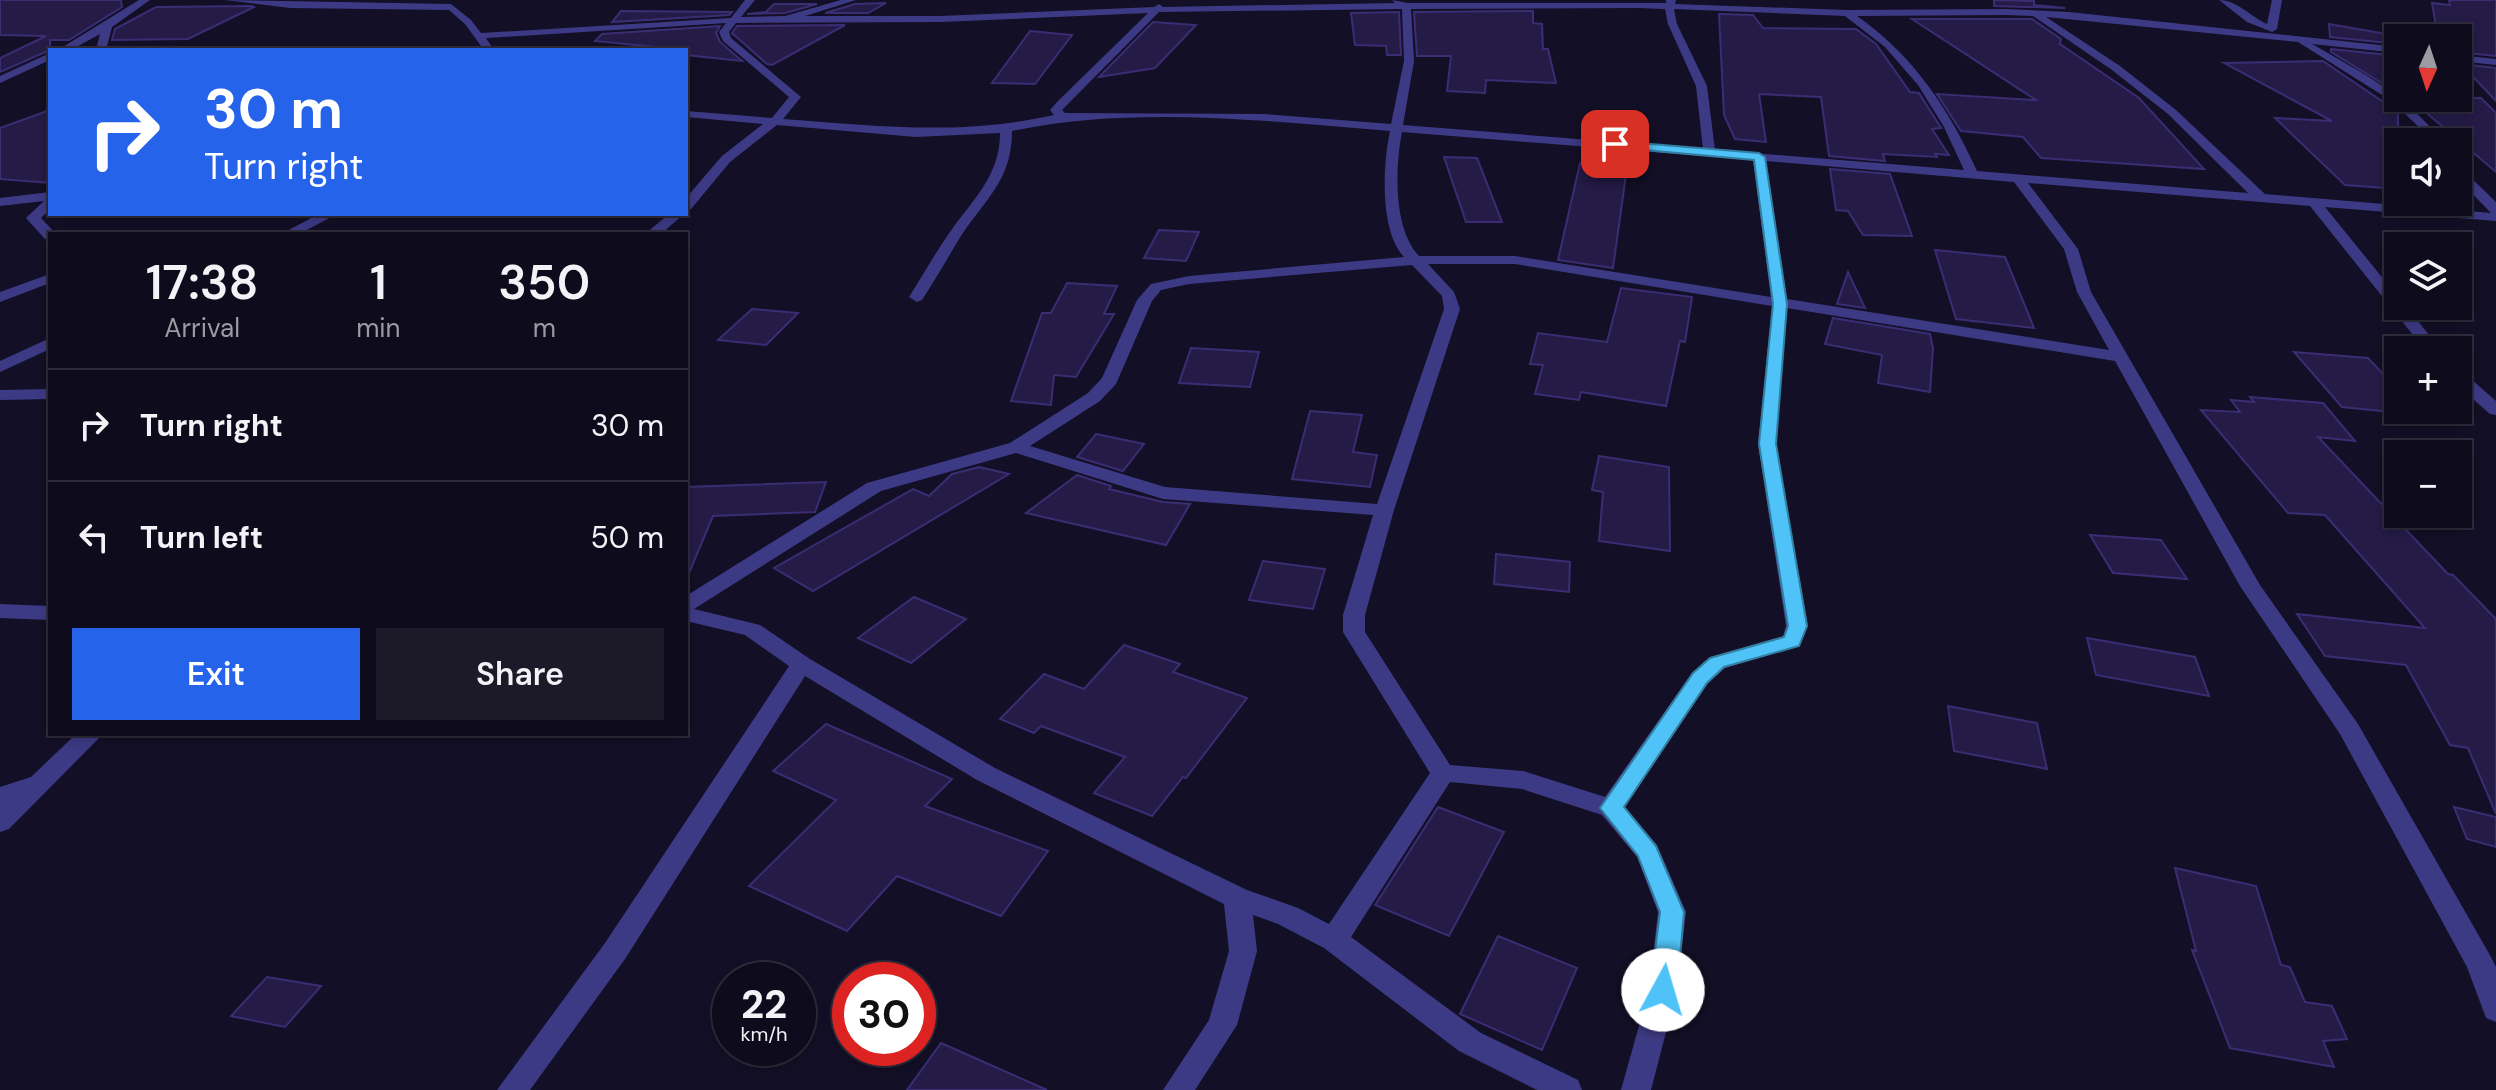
<!DOCTYPE html>
<html lang="en">
<head>
<meta charset="utf-8">
<style>
	:root { --surface:#0e0b1c; --page:#1c1929; --text:#f1f3f6; --muted:#9b9ba3; --line:#2e2b3b; --accent:#2563eb }
	body { margin:0; font-family:"DM Sans",sans-serif; background:var(--page); color:var(--text); height:100vh; display:flex; flex-direction:column; font-size:30px; white-space:nowrap }
	* { box-sizing:border-box; margin:0 }
	p { font-size:26px; color:var(--muted) }
	.icon { flex:none; width:44px; height:44px; fill:none; stroke:currentColor; stroke-width:2; stroke-linecap:round; stroke-linejoin:round }
	.map { position:relative; flex:1; overflow:hidden }
	.details { position:absolute; left:48px; top:232px; width:640px; height:504px; display:flex; flex-direction:column; background:var(--surface); border-radius:0px; box-shadow:0 4px 12px #0003,0 0 0 2px var(--line) }
	.details>* { flex:none }
	.hud { position:absolute; left:48px; top:48px; width:640px; height:168px; border-radius:0px; box-shadow:0 4px 12px #0003,0 0 0 2px var(--line); background:#2563eb; color:#fff; overflow:hidden }
	.needle { width:52px; rotate:183deg }
	.tools { position:absolute; left:2384px; top:24px; display:grid; gap:16px }
	.tools a { display:grid; place-items:center; width:88px; height:88px; border-radius:0px; background:var(--surface); box-shadow:0 4px 12px #0003,0 0 0 2px var(--line); font-size:40px }
	.speed { position:absolute; left:712px; top:962px; display:flex; gap:16px; font-size:40px; font-weight:700; text-align:center }
	.speed>* { display:grid; place-content:center; width:104px; height:104px; border-radius:50%; background:var(--surface); box-shadow:0 4px 12px #0003,0 0 0 2px var(--line); line-height:1 }
	.speed small { font-size:20px; font-weight:400 }
	.speed .limit { border:12px solid #d22; background:#fff; color:#111 }
	.pin { position:absolute; display:grid; place-items:center; width:68px; height:68px; color:#fff; margin:-34px; border-radius:16px; box-shadow:0 4px 12px #0006 }
	.me { position:absolute; width:88px; margin:-44px; rotate:6deg; stroke-linejoin:round; filter:drop-shadow(0 0 6px #0008) }
	.turn { display:flex; align-items:center; gap:28px; height:168px; padding:0 24px; font-size:36px }
	.turn .icon { width:104px; height:104px; stroke-width:2.5 }
	.turn b { display:block; font-size:56px; line-height:68px }
	.eta { display:flex; justify-content:space-evenly; align-items:center; height:136px; text-align:center }
	.eta b { font-size:48px; font-weight:600; line-height:56px }
	.button { display:flex; gap:16px; margin-top:auto; padding:16px 24px }
	.button a { flex:1; height:92px; border-radius:0px; background:var(--accent); color:#fff; font-size:32px; font-weight:600; line-height:92px; text-align:center }
	.button a+a { background:var(--page); color:var(--text) }
	ul { padding:0; list-style:none }
	li { display:flex; align-items:center; gap:24px; height:112px; padding:0 24px; border-top:2px solid var(--line) }
	li div { flex:1 }
	li b { display:block; font-size:30px }
	li em { font-style:normal }
	.map>svg:first-child { display:block }
	.building { fill:#241b47; stroke:#3b2d73; stroke-width:2 }
	.lines { fill:none; stroke-linecap:round; stroke-linejoin:round }
	.minor { fill:#3d3a85; fill-rule:evenodd }
	.route { fill:#4fc3f7; stroke:#337fa1; stroke-width:2 }
</style>
</head>
<body>
<div class="map">
<svg width="2496" height="1090" viewBox="0 0 2496 1090">
	<rect width="100%" height="100%" fill="#130f26"/>
	<g class="building">
		<path d="M0,0H121L122,7L69,40H50V50L0,72V58L46,36L0,35Z"/>
		<path d="M1994,0L2034,1V5L2065,8L1994,6Z"/>
		<path d="M2449,0H2496V56L2458,52V38H2438L2432,3L2450,5Z"/>
		<path d="M886,3L868,13H825L855,4Z"/>
		<path d="M774,4H817L785,13L747,14L766,12Z"/>
		<path d="M156,7L252,6L254,7L188,39L112,40L115,29Z"/>
		<path d="M621,11L732,12L729,15L612,22Z"/>
		<path d="M1533,11V23L1542,24L1543,49H1548L1556,83L1486,80L1485,93L1447,91L1451,56H1417L1414,12Z"/>
		<path d="M1399,12L1401,55H1387L1386,46L1355,45L1351,13Z"/>
		<path d="M1719,14L1753,15L1763,28L1856,29L1876,44L1910,92L1919,93L1941,128L1932,129L1949,155L1935,154L1937,157L1883,154L1885,161L1829,156L1821,97L1759,94L1766,142L1735,139L1724,115Z"/>
		<path d="M1912,19H2032L2061,39L2060,44L2139,98L2204,169L2041,158L2023,137L1961,131L1937,94L2036,100Z"/>
		<path d="M1153,22L1196,25L1155,68L1099,77Z"/>
		<path d="M2329,24L2398,36V44L2330,37Z"/>
		<path d="M845,25L772,65L767,64L732,33L737,26Z"/>
		<path d="M720,26L716,33L720,42L742,61L686,55V50L595,41L602,34Z"/>
		<path d="M1030,31L1072,35L1035,84L992,83Z"/>
		<path d="M2331,49L2398,56V93L2331,52Z"/>
		<path d="M2323,61L2398,112V189L2345,185L2275,118L2332,121L2224,63Z"/>
		<path d="M2461,64L2496,68V101Z"/>
		<path d="M2409,98H2481L2496,113V172Z"/>
		<path d="M50,110V183L0,179V128Z"/>
		<path d="M1591,120L1634,122L1631,140L1591,137Z"/>
		<path d="M1592,150L1629,153L1613,268L1558,260L1580,163L1592,164Z"/>
		<path d="M1444,157L1477,158L1502,222H1466Z"/>
		<path d="M1830,169L1890,174L1912,236L1863,235L1848,211L1836,210Z"/>
		<path d="M1159,230L1199,232L1186,261L1144,258Z"/>
		<path d="M1935,250L2005,257L2034,328L1956,319Z"/>
		<path d="M1848,272L1865,308L1837,304Z"/>
		<path d="M1067,283L1117,286L1104,314H1114L1076,377L1054,375L1051,405L1011,401L1042,313H1051Z"/>
		<path d="M1621,288L1692,297L1685,342L1680,341L1666,406L1581,392L1579,400L1535,394L1543,365L1530,364L1538,333L1607,342Z"/>
		<path d="M752,309L798,313L766,345L718,340Z"/>
		<path d="M1833,318L1930,334L1933,348L1930,392L1878,383L1882,355L1825,344Z"/>
		<path d="M1191,348L1259,352L1250,387L1179,383Z"/>
		<path d="M2294,352L2368,358L2398,390V410H2416L2421,415L2342,407Z"/>
		<path d="M2250,397L2323,403L2355,441L2318,437L2448,574L2453,575L2496,619V814L2468,748L2450,745L2406,665L2325,656L2297,614L2425,628L2325,515L2288,513L2201,410L2240,412L2231,400L2254,402Z"/>
		<path d="M1310,411L1362,415L1353,452L1377,455L1370,487L1292,479Z"/>
		<path d="M1096,434L1144,444L1123,471L1077,457Z"/>
		<path d="M1599,456L1669,467L1670,551L1599,541L1603,492L1592,490Z"/>
		<path d="M979,467L1009,474L813,591L774,568L913,489L929,496L952,474Z"/>
		<path d="M1077,475L1111,486L1109,489L1163,502L1190,504L1166,545L1026,513Z"/>
		<path d="M826,482L815,512L713,516L686,580V487Z"/>
		<path d="M2090,535L2161,540L2187,579L2113,573Z"/>
		<path d="M1496,554L1570,562L1569,592L1494,584Z"/>
		<path d="M1263,561L1325,569L1313,609L1249,600Z"/>
		<path d="M914,597L966,619L911,663L858,638Z"/>
		<path d="M2087,638L2195,657L2209,696L2096,675Z"/>
		<path d="M1124,645L1180,664L1173,672L1247,698L1186,778L1183,777L1152,816L1094,793L1125,757L1041,726L1034,733L1000,719L1044,674L1084,689Z"/>
		<path d="M1948,706L2037,723L2047,769L1954,751Z"/>
		<path d="M826,724L952,779L925,806L1048,851L1001,916L897,876L847,931L749,886L836,800L773,771Z"/>
		<path d="M1438,807L1504,832L1449,936L1375,905Z"/>
		<path d="M2454,807L2496,817V847L2467,839Z"/>
		<path d="M2175,868L2256,886L2281,965L2290,967L2305,1002L2332,1006L2347,1039L2323,1041L2334,1067L2230,1048L2192,950L2196,951Z"/>
		<path d="M1498,936L1577,968L1542,1050L1460,1014Z"/>
		<path d="M267,977L321,986L285,1027L231,1016Z"/>
		<path d="M941,1043L1047,1090H907Z"/>
	</g>
	<g class="lines">
		<g class="minor">
			<path d="M139,0H150L112,27L106,50H96L100,34L71,50H58Z"/>
			<path d="M225,0L451,4L471,20L481,33L731,18L745,0H755L741,17L785,16L841,0H856L805,16H940L1154,7L1159,4L1163,7L1395,3L1392,0L1408,3H1666V0H1676L1675,4L1847,10L2006,9L2069,12L2398,47V53L2312,44C2362,73 2408,95 2442,142H2430L2420,128L2390,100L2298,42L2046,17L2120,66L2176,110L2265,194L2491,213L2458,179V168L2462,169L2496,202V221L2325,207L2398,297V306H2406L2441,350H2425L2310,206L2028,183L2078,249L2091,292L2260,585L2358,724L2491,957L2496,967V1022L2486,1018L2467,967L2340,734L2240,586L2115,361L1787,308L1776,444L1808,626L1800,646L1725,668L1708,683L1625,807L1657,845L1686,912L1677,990L1651,1090H1621L1649,990L1658,912L1637,857L1602,815L1522,789L1450,782L1351,937L1481,1033L1578,1080L1582,1090H1537L1459,1051L1324,948L1278,924L1253,915L1257,951L1237,1025L1195,1090H1163L1209,1020L1229,951L1224,904L977,780L805,676L625,959L530,1090H497L605,943L789,666L745,635L686,621V596L867,483L1010,443L1088,393L1102,378L1137,300L1151,284L1189,276L1404,257C1379,230 1383,164 1390,131C1268,121 1132,105 1012,131C1012,180 986,198 961,236C948,257 936,279 922,300L917,302L909,297C923,275 935,253 950,232C973,199 1000,176 1000,133L916,137L777,125L730,162L691,209L686,210V198L722,156L763,124L686,117V111L772,118L789,97L723,41L719,32L726,23L486,38L494,50H484L465,24L449,10L290,8ZM1639,8L1665,9L1668,24L1696,86L1703,149L1403,125L1414,61L1411,9ZM1402,9L1404,61L1391,124L1264,114L1065,113L1062,110L1159,12ZM1674,9L1845,16L1885,47L1918,85L1944,127L1964,170L1715,150L1707,86L1677,24ZM1148,13L1058,101L1050,110L1054,115C959,136 880,126 783,119L801,97L731,38L729,32L736,23L940,22ZM2006,15L2033,16L2112,70L2168,114L2248,193L1977,171C1949,109 1913,55 1857,16ZM1402,132L1753,160L1771,297L1515,256H1419C1393,229 1395,167 1402,132ZM1766,161L2014,182L2064,249L2077,292L2109,350L1787,299ZM1428,264H1515L1772,306L1758,444L1786,626L1783,636L1709,658L1692,673L1605,797L1523,771L1450,765L1365,632V615L1394,510L1460,309L1454,292ZM1412,265L1442,296L1444,309L1377,504L1165,487L1030,446L1100,401L1116,384L1152,301L1161,290L1189,284ZM1016,453L1163,499L1373,515L1343,615V632L1430,773L1329,924L1298,908L1247,890L995,768L810,659L760,625L694,609L881,491Z"/>
			<path d="M2219,0C2237,0 2251,17 2267,24L2272,0H2282L2277,29L2272,32L2247,22Z"/>
			<path d="M50,53V60L0,83V76Z"/>
			<path d="M2458,55L2496,59V65L2458,61Z"/>
			<path d="M50,192V209L41,218L56,234H50V240L45,239L26,218L44,201L0,206V198Z"/>
			<path d="M319,214H337L299,234H281Z"/>
			<path d="M669,214H684L661,234H645Z"/>
			<path d="M50,274V283L0,302V292Z"/>
			<path d="M50,338V349L0,372V361Z"/>
			<path d="M2458,372L2464,373L2496,401V415L2490,414L2458,386Z"/>
			<path d="M50,389V399L0,400V390Z"/>
			<path d="M0,604L50,606V620L0,618Z"/>
			<path d="M76,734H103L9,829L0,832V787L31,777Z"/>
		</g>
	</g>
	<path class="route" d="M1615,141L1759,153L1765,157L1787,304L1776,444L1807,626L1799,646L1724,667L1707,683L1624,807L1656,846L1684,912L1677,990L1673,998L1663,1001L1654,998L1650,990L1660,912L1638,856L1600,808L1693,673L1710,658L1784,637L1788,626L1759,444L1773,304L1754,160L1611,147V142Z"/>
</svg>
<div class="tools">
<a><svg class="needle" viewBox="-14 -14 28 28"><path d="M0-13l5 13h-10z" fill="#e53935"/><path d="M0 13l5-13h-10z" fill="#9b9ba3"/></svg></a>
<a><svg class="icon" aria-label="sound" viewBox="0 0 24 24"><path d="M4 9h4l5-4v14l-5-4H4zM17 9q2 3 0 6"/></svg></a>
<a><svg class="icon" aria-label="layers" viewBox="0 0 24 24"><path d="M12 4l9 5-9 5-9-5zM3 14l9 5 9-5"/></svg></a>
<a>+</a>
<a>−</a>
</div>
<div class="speed"><div>22<small>km/h</small></div><div class="limit">30</div></div>
<div class="pin" style="left:1615px;top:144px;background:#d93025"><svg class="icon" aria-label="arrive" viewBox="0 0 24 24"><path d="M6 21V4h12l-3 4 3 4H6"/></svg></div>
<svg class="me" style="left:1663px;top:990px" viewBox="-20 -20 40 40"><circle r="19" fill="#fff"/><path d="M0-13L10 11 0 6-10 11z" fill="#4fc3f7"/></svg>
<div class="hud">
<div class="turn"><svg class="icon" aria-label="right" viewBox="0 0 24 24"><path d="M7 20v-9h11M14 6l5 5-5 5"/></svg><div><b>30 m</b>Turn right</div></div>
</div>
<section class="details">
<div class="eta">
<div><b>17:38</b><p>Arrival</p></div>
<div><b>1</b><p>min</p></div>
<div><b>350</b><p>m</p></div>
</div>
<ul>
<li><svg class="icon" aria-label="right" viewBox="0 0 24 24"><path d="M7 20v-9h11M14 6l5 5-5 5"/></svg><div><b>Turn right</b></div><em>30 m</em></li>
<li><svg class="icon" aria-label="left" viewBox="0 0 24 24"><path d="M17 20v-9H6M10 6l-5 5 5 5"/></svg><div><b>Turn left</b></div><em>50 m</em></li>
</ul>
<div class="button"><a>Exit</a><a>Share</a></div>
</section>
</div>
</body>
</html>
